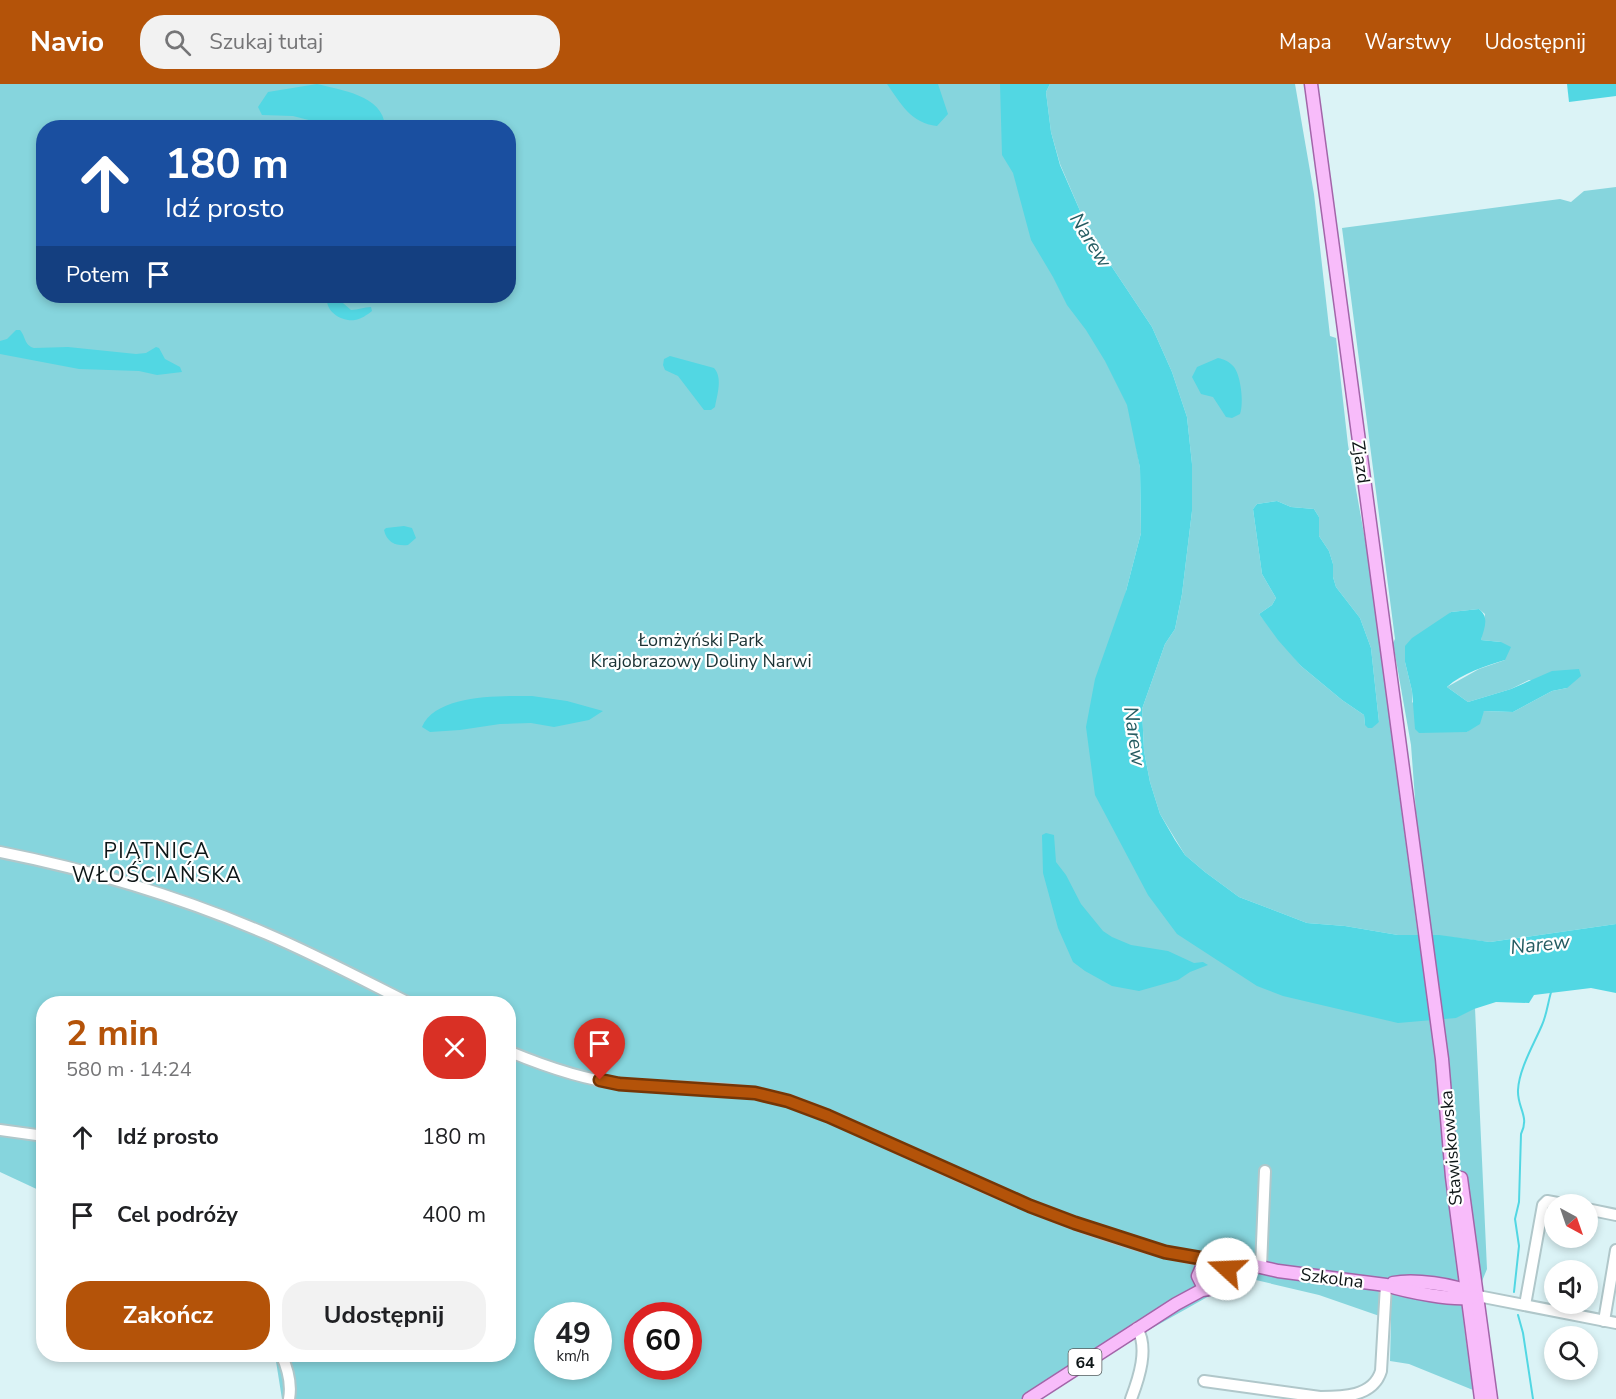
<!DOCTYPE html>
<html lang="pl">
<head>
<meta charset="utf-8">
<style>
	:root { --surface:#fff; --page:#f2f2f2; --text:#202124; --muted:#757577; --accent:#b45309 }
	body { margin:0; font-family:"Nunito Sans",sans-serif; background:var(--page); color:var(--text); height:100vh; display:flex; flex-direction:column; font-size:22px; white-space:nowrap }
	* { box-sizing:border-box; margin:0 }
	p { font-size:20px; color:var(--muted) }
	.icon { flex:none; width:33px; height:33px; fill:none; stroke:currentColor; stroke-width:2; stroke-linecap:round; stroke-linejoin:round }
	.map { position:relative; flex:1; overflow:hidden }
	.details { position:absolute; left:36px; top:912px; width:480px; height:366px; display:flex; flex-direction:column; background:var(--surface); border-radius:24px; box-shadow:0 3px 9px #0003 }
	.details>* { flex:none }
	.hud { position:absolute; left:36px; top:36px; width:480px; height:183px; border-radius:24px; box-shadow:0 3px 9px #0003; background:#1a4fa0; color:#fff; overflow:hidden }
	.needle { width:39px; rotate:140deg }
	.tools { position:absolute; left:1544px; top:1110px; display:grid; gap:12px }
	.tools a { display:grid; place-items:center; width:54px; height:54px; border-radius:50%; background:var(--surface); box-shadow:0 3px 9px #0003; font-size:30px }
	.speed { position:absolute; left:534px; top:1218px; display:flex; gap:12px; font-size:30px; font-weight:700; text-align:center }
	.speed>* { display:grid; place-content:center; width:78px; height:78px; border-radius:50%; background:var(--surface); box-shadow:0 3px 9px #0003; line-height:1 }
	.speed small { font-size:15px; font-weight:400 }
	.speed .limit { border:9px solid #d22; background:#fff; color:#111 }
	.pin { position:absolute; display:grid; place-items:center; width:51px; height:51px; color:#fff; margin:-62px -26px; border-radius:50% 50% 50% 0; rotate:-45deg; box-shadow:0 0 6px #0007 }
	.pin .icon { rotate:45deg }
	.me { position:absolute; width:66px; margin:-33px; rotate:290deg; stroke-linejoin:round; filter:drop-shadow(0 0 4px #0008) }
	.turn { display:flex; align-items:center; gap:21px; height:126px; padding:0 30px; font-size:27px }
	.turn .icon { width:78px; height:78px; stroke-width:2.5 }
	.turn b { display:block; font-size:42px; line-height:51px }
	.then { display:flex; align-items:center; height:57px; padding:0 30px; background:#0003; gap:12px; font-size:22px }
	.round { display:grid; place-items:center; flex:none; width:63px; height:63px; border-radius:24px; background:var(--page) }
	.summary { display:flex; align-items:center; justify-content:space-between; height:102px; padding:0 30px }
	h1 { font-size:36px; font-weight:700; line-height:45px; color:var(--accent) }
	.primary-button { display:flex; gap:12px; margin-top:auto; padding:12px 30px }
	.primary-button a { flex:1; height:69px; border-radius:24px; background:var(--accent); color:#fff; font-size:24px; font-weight:700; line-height:69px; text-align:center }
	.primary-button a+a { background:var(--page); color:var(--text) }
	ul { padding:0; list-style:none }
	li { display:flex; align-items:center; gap:18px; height:78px; padding:0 30px }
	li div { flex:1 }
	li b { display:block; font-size:22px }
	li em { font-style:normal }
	header { display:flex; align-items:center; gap:36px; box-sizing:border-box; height:84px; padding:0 30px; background:var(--accent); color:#fff }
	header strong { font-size:28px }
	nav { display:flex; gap:33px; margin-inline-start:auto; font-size:21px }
	.search { width:420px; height:54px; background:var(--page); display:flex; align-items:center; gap:15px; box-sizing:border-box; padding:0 21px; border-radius:24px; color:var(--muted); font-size:22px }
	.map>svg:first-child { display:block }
	.green { fill:#86d5dd; fill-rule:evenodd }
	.water { fill:#52d7e3 }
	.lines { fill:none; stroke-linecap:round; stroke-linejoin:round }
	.stream { stroke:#52d7e3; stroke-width:2 }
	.minor-casing { stroke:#b0c7ca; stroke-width:14 }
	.major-casing { stroke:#a365a9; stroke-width:15 }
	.minor { stroke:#fff; stroke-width:10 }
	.major { stroke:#f8bcfa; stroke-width:12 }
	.route-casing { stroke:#753606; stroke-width:15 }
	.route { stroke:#b45309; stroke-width:10 }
	.labels { text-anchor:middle; stroke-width:4.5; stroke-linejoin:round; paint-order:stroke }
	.shield { fill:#fff; stroke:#565c5d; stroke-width:1.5 }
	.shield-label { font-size:16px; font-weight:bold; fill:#0e1617 }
	.street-label { font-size:18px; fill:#0e1617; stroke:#fff }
	.park-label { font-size:18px; fill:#1b3234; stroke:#fff }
	.water-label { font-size:20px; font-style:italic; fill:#245b61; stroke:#fff }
	.quarter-label { font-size:21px; letter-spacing:1.5px; fill:#0e1617; stroke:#fff }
</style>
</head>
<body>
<header>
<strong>Navio</strong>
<div class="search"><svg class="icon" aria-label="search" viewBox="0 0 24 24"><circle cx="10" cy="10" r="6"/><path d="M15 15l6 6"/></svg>Szukaj tutaj</div>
<nav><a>Mapa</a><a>Warstwy</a><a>Udostępnij</a></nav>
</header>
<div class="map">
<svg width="1616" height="1315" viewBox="0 0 1616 1315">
	<rect width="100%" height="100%" fill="#dbf3f6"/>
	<g class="green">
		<path d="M0,0H1014L1120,268L1140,384L1141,449L1126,507L1111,674L1224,853L1475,924L1487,1185L1464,1241L1473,1306L1409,1280L1390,1277L1391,1236L1319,1211L1243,1193L1026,1315H282L275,1271L508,1270V920H44L43,1108L0,1088ZM44,44H508V212H44ZM548,1232H598V1282H548ZM638,1232H688V1282H638Z"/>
		<path d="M1050,0H1295L1314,110L1330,252L1336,254L1348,361L1368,472L1418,851H1398L1345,842L1307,839L1239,813L1205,788L1185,771L1160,730L1150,698L1144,667L1142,625L1165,560L1175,545L1182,510L1192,427V380L1187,333L1172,288L1152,243L1106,174L1081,129L1060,80L1051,48L1046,8ZM1277,417L1291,423L1314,425L1319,433V452L1329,467L1333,480V493L1336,503L1360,534L1371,564L1379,638L1365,641L1364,631L1342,616L1301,582L1259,530L1272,521L1276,514L1262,490L1253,425L1257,420Z"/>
		<path d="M1616,103V840L1490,858L1431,851L1418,755L1411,661L1393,559L1395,555L1342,144L1560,115L1571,118L1584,107ZM1479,525L1485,530L1481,556L1501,558L1505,576L1479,585L1447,603L1468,618L1511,605L1529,596L1567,604L1552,607L1513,628L1484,627L1467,648H1446L1412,618V607L1405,578L1451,528Z"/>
	</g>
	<g class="water">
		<path d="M317,0C340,6 383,11 385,42L336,43L293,32L262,31L258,23L268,8Z"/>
		<path d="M887,0H938L948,30L937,42C911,39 901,20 887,0Z"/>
		<path d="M1000,0H1050L1046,8L1051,48L1060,81L1081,129L1106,174L1152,243L1172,288L1187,333L1192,380V427L1182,510L1175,545L1165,560L1142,625L1144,667L1150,698L1160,730L1175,756L1185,771L1205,788L1239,813L1307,839L1345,842L1398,851H1439L1490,858L1616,840V909L1591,904L1534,911L1529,919L1496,918L1474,925L1456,934L1398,939L1283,912L1257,902L1177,850L1148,811L1095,711L1086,643L1095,595L1126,507L1141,449L1140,384L1127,321L1105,277L1086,246L1067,221L1053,193L1031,156L1013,89L1002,71Z"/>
		<path d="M1567,0H1616V12L1569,18Z"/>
		<path d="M331,212L336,213L351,226C358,226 364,223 371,223L372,227C367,231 361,235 355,236C342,238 326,228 327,215Z"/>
		<path d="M16,246H20C26,253 24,261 34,264L68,263L136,270L146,269L156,263L159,264L165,275L180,283L182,288L157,291L139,287L79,285L0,270V257L7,255Z"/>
		<path d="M670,272L714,284C723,294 717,311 715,323L711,326H704L678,292L665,286L663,281L664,275Z"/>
		<path d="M1218,274C1224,275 1230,278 1234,283C1241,292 1244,320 1240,330L1232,334L1226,333L1213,313L1201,310L1192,293L1197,283Z"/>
		<path d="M1277,417L1291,423L1314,425L1319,433V452L1329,467L1333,480V493L1336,503L1360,534L1371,564L1379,638L1372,644H1368L1365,641L1364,631L1342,616L1301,582L1278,556L1259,530L1272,521L1276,514L1262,490L1253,425L1257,420Z"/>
		<path d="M404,442L412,444L416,454L408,461C396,462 387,459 384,446L386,444Z"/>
		<path d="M1479,525C1490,534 1484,544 1481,556L1501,558L1511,563L1505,576C1486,582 1462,589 1447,603L1468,618L1511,605L1552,587L1579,585L1581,592L1567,604L1552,607L1513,628L1484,627L1480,640L1467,648L1419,649L1415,645L1412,607L1405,578V562L1412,554L1451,528Z"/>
		<path d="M532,612L567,617L603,627L589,636L554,643L531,639L500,640L460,646L430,648L422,643C436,610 501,612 532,612Z"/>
		<path d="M1046,749L1054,751L1056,778L1066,791L1081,820L1103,847L1112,853L1131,861L1168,867L1194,879L1203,878L1208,881L1190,888L1178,896L1139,907L1112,902L1085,887L1073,878L1058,844L1043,789L1042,751Z"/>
	</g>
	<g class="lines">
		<g class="stream">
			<path d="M1514,1208L1519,1162L1515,1135L1519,1118L1521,1050C1530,1032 1517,1024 1518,1006C1519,985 1534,960 1542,941C1547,930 1548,917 1552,905"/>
			<path d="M1518,1231L1523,1249L1533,1315"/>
		</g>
		<g class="minor-casing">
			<g id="minor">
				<path d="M0,768C91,786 181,813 267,850C316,871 363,896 411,920"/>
				<path d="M508,967C544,982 583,996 622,1000C676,1005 737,1001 789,1017C825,1029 859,1046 894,1062C995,1107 1099,1159 1209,1177"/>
				<path d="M0,1046L44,1052"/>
				<path d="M1587,1125L1616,1131"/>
				<path d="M1261,1183L1265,1087"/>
				<path d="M1478,1212L1616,1239"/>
				<path d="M1525,1221L1543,1121L1547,1117L1563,1120"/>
				<path d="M1604,1237L1616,1166"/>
				<path d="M281,1270C288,1285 292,1299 289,1315"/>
				<path d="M1204,1297L1320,1313C1342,1313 1373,1313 1381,1287L1386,1201"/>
				<path d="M1131,1315C1139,1294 1149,1264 1137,1244"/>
			</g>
		</g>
		<g class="major-casing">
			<g id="major">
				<path d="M1311,0L1442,975L1452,1093L1481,1315"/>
				<path d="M1461,1094L1491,1315"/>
				<path d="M1393,1199C1414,1195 1454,1200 1473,1210"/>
				<path d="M1208,1205L1202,1200L1198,1192L1202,1183L1206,1179L1209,1177H1217L1224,1181L1256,1182L1278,1187L1386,1201C1404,1207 1456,1218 1474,1213"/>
				<path d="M1029,1315L1176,1220L1202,1206L1220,1203L1225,1199L1228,1193L1224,1181"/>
			</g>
		</g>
		<use href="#minor" class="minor"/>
		<use href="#major" class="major"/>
	</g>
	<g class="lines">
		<g class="route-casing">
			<path id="route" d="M600,996L619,1000L755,1009L788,1017L828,1032L1030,1122L1075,1139L1165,1168L1217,1177L1224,1181L1227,1185"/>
		</g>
		<use href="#route" class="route"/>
	</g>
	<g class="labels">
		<rect class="shield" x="1068.5" y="1265" width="33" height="26" rx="4.5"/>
		<g class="shield-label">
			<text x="1085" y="1284">64</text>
		</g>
		<g class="street-label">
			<text transform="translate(1361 378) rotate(82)" y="6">Zjazd</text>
			<text transform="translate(1451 1064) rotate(-95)" y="6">Stawiskowska</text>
			<text transform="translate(1332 1194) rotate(7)" y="6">Szkolna</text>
		</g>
		<g class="park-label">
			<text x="701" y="562">Łomżyński Park<tspan x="701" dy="21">Krajobrazowy Doliny Narwi</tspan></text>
		</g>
		<g class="water-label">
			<text transform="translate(1091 156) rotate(58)" y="7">Narew</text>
			<text transform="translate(1135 652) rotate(82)" y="7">Narew</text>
			<text transform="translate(1540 860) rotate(-6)" y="7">Narew</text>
		</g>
		<g class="quarter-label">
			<text x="157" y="774">PIĄTNICA<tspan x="157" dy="24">WŁOŚCIAŃSKA</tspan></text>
		</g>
	</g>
</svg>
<div class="tools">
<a><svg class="needle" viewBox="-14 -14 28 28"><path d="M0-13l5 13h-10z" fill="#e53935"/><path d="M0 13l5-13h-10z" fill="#757577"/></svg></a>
<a><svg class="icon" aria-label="sound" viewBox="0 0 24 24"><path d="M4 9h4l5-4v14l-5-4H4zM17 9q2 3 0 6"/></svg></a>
<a><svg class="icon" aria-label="search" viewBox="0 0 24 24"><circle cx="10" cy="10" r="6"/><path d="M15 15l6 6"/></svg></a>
</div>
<div class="speed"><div>49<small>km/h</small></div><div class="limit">60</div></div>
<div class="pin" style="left:600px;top:996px;background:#d93025"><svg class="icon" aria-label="arrive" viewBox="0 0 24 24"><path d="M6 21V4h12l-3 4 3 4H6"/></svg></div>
<svg class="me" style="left:1227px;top:1185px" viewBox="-20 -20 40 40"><circle r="19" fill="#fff"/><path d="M0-13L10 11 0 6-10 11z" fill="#b45309"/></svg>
<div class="hud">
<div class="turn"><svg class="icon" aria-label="ahead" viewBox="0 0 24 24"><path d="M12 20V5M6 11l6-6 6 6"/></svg><div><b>180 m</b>Idź prosto</div></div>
<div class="then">Potem<svg class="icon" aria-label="arrive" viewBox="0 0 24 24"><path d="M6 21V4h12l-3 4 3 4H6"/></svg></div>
</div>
<section class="details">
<div class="summary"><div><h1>2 min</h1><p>580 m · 14:24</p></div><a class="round" style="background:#d93025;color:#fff"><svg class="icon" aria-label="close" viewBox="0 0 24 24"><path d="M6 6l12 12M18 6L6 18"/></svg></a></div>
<ul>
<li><svg class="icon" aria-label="ahead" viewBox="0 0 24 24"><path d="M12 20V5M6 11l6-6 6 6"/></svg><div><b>Idź prosto</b></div><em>180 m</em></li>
<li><svg class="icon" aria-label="arrive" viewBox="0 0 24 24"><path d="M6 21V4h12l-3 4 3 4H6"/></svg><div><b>Cel podróży</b></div><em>400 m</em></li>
</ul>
<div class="primary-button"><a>Zakończ</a><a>Udostępnij</a></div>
</section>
</div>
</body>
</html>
